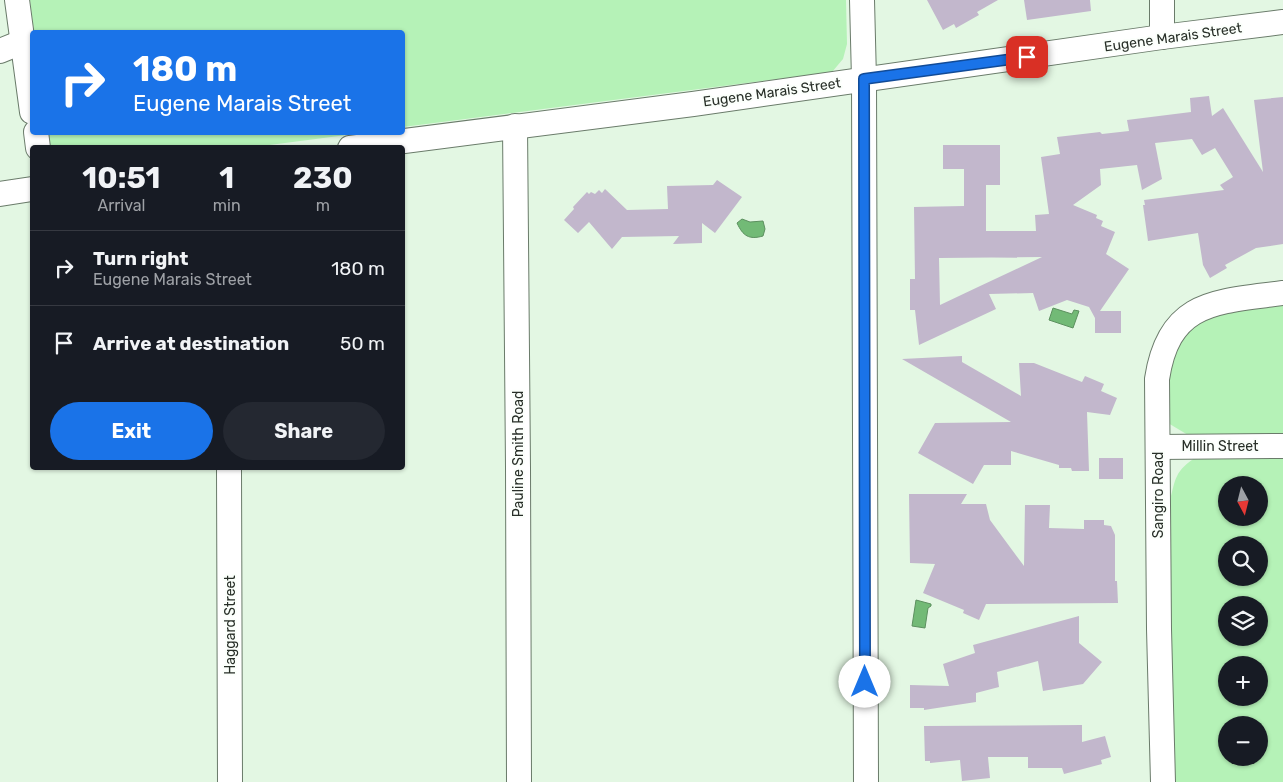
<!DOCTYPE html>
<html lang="en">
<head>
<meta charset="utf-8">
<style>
	:root { --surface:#171b24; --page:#242831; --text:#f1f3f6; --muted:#9ea1a6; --line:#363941; --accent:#1a73e8 }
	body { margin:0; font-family:Rubik,sans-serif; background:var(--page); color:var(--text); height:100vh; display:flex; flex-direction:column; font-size:19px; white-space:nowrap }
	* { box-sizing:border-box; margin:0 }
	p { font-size:16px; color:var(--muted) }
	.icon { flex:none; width:28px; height:28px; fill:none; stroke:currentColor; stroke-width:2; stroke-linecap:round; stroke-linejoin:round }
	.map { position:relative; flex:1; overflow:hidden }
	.details { position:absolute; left:30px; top:145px; width:375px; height:325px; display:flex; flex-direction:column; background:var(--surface); border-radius:5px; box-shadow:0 1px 4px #0004 }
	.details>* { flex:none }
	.hud { position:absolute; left:30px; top:30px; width:375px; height:105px; border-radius:5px; box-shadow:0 1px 4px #0004; background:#1a73e8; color:#fff; overflow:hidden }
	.needle { width:32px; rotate:173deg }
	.fabs { position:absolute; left:1218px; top:476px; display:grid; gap:10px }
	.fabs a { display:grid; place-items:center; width:50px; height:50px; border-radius:50%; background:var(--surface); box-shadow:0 1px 4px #0004; font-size:25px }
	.pin { position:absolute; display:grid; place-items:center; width:42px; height:42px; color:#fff; margin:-21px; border-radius:10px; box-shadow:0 2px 8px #0006 }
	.me { position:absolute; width:55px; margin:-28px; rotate:0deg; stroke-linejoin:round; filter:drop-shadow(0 0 4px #0008) }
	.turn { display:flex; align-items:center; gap:18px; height:105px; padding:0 20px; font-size:22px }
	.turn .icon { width:65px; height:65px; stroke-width:2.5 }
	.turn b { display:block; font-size:35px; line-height:42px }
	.eta { display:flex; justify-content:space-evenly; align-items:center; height:85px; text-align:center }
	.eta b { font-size:30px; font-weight:700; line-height:35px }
	.action { display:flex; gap:10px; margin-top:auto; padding:10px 20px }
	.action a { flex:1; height:58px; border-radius:30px; background:var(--accent); color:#fff; font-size:20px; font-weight:700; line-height:58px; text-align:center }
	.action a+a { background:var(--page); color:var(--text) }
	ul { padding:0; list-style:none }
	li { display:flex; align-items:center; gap:15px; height:75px; padding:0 20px; border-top:1px solid var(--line) }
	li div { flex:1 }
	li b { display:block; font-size:19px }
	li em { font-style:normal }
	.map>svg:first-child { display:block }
	.green { fill:#b5f2b7; fill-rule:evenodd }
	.water { fill:#72ba76; stroke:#5c905f }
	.building { fill:#c2b7cc; fill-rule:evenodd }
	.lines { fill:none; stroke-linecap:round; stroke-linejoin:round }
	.street-casing { stroke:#6a7b6a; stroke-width:26 }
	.street { stroke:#fff; stroke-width:24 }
	.route-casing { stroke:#114b97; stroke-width:12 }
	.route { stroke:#1a73e8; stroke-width:9 }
	.labels { text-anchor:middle; stroke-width:4; stroke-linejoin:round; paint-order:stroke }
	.street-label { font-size:14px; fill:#282f28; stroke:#fbfffb }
</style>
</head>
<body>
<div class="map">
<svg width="1283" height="782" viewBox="0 0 1283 782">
	<rect width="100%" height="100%" fill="#e3f7e3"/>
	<g class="green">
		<path d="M30,0H846L847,44L843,59L832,72L403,127L402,32H34Z"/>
		<path d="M46,133H362L246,148L48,147Z"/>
		<path d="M1283,300V435H1188L1168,423L1167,398L1170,359L1183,331L1204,316Z"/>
		<path d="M1198,456H1283V782H1171L1169,504C1176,478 1174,471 1198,456ZM1226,485H1259V518H1226ZM1226,545H1259V578H1226ZM1226,605H1259V638H1226ZM1226,665H1259V698H1226ZM1226,725H1259V758H1226Z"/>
	</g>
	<g class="water">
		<path d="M742,219L750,222L763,221L765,229L763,236C749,240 743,236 737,223Z"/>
		<path d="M1053,308L1072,314L1074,310L1079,311L1073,328L1049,320Z"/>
		<path d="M916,600L931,604V606L928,608L925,628L912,626Z"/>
	</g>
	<g class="building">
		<path d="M927,0H998L977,12L979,15L956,28L954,24L943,30Z"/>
		<path d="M1024,0H1090L1091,11L1027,20Z"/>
		<path d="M1209,96L1212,116L1223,108L1263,172L1254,100L1283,97V244L1256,248L1225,265L1227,268L1210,278L1203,265L1198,233L1148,241L1143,205H1145L1144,200L1224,190L1220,185L1233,177L1215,148L1202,155L1192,139L1155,143L1162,179L1142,190L1137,165L1100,169L1101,185L1073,205L1097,215L1096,218L1103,221L1101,226L1115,232L1106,254L1129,269L1100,311H1121V333H1095V318L1089,307L1067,300L1039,311L1033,293L989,294L996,309L919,345L915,310H910V279H915L914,207L964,206V169H943V145H1000V185H986V231H1036L1035,215L1049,214L1041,157L1060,154L1057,137L1100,132L1102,134L1129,131L1127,120L1191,112L1190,98ZM1042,257L978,287L940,305L939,258Z"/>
		<path d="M717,180L742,197L715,233L702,223V243L673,244L679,236L622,237L612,249L589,222L578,233L564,220L574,209L573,207L587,192L589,194L591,192L595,194L599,190L602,193L605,189L627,210L668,209L667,186L713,185Z"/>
		<path d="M962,356V362L1021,396L1019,363H1034L1082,382L1085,376L1104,384L1101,391L1117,398L1110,415L1087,412L1089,471H1072L1071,468H1059V465L1011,451V465H984L973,484L918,453L935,423L1011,422L902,359Z"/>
		<rect x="1099" y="458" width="24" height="21"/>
		<path d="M909,494H967L961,504H986L990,520L1024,566L1025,505H1050L1049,528L1084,529V520H1104V525L1111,526L1115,535V581H1117L1118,603L986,604L979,620L963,613L964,610L923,593L935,564L910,563Z"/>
		<path d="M1079,616V643L1102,662L1083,684L1043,691L1038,661L997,672L999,687L976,693V702L924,710V708H910V685L949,686L943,664L975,653L973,645Z"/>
		<path d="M1082,725V742L1105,736L1111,757L1101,760L1102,764L1064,774L1062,768H1028V757H988L990,778L962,781L960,760L930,763V761H925L924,726Z"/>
	</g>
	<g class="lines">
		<g class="street-casing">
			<g id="street">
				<path d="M17,0L32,112"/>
				<path d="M862,0L864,79L866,782"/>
				<path d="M1162,37V0"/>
				<path d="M0,51L22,42"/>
				<path d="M515,126L518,467L519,782"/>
				<path d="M36,132L38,148"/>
				<path d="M350,148L693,104L1162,37L1283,22"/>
				<path d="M0,194L32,189"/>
				<path d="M1158,447L1283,446"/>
				<path d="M229,468L230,782"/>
				<path d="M1163,782L1159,629L1157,379C1169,300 1216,302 1283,293"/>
			</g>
		</g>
		<use href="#street" class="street"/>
	</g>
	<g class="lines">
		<g class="route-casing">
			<path id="route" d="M865,682L864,79L1027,57"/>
		</g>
		<use href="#route" class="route"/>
	</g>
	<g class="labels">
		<g class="street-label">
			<text transform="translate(1173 37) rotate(-8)" y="5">Eugene Marais Street</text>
			<text transform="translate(772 92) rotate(-8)" y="5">Eugene Marais Street</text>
			<text x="1220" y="451">Millin Street</text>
			<text transform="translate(518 454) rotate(-90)" y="5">Pauline Smith Road</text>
			<text transform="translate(1158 495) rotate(-90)" y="5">Sangiro Road</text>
			<text transform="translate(230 625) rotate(-90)" y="5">Haggard Street</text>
		</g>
	</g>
</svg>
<div class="fabs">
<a><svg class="needle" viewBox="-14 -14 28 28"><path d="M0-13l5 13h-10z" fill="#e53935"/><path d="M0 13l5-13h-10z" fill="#9ea1a6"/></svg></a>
<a><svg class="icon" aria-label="search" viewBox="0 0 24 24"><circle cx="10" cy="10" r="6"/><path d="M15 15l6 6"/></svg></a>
<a><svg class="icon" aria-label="layers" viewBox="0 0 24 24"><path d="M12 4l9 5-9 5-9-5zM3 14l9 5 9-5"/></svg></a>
<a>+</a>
<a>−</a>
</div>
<div class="pin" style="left:1027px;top:57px;background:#d93025"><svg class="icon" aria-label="arrive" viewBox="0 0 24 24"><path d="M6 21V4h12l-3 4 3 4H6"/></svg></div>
<svg class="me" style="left:865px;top:682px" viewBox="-20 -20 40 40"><circle r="19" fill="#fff"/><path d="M0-13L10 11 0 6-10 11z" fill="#1a73e8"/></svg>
<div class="hud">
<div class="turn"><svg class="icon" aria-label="right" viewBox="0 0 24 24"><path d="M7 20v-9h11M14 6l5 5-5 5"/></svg><div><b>180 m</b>Eugene Marais Street</div></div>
</div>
<section class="details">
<div class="eta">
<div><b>10:51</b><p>Arrival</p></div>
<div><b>1</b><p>min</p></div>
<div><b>230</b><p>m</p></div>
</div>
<ul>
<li><svg class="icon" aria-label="right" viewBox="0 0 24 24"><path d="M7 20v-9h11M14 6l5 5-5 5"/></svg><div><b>Turn right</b><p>Eugene Marais Street</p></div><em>180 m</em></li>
<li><svg class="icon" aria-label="arrive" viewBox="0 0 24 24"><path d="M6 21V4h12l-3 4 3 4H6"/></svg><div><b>Arrive at destination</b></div><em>50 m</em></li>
</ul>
<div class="action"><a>Exit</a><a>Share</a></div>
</section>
</div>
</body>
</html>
